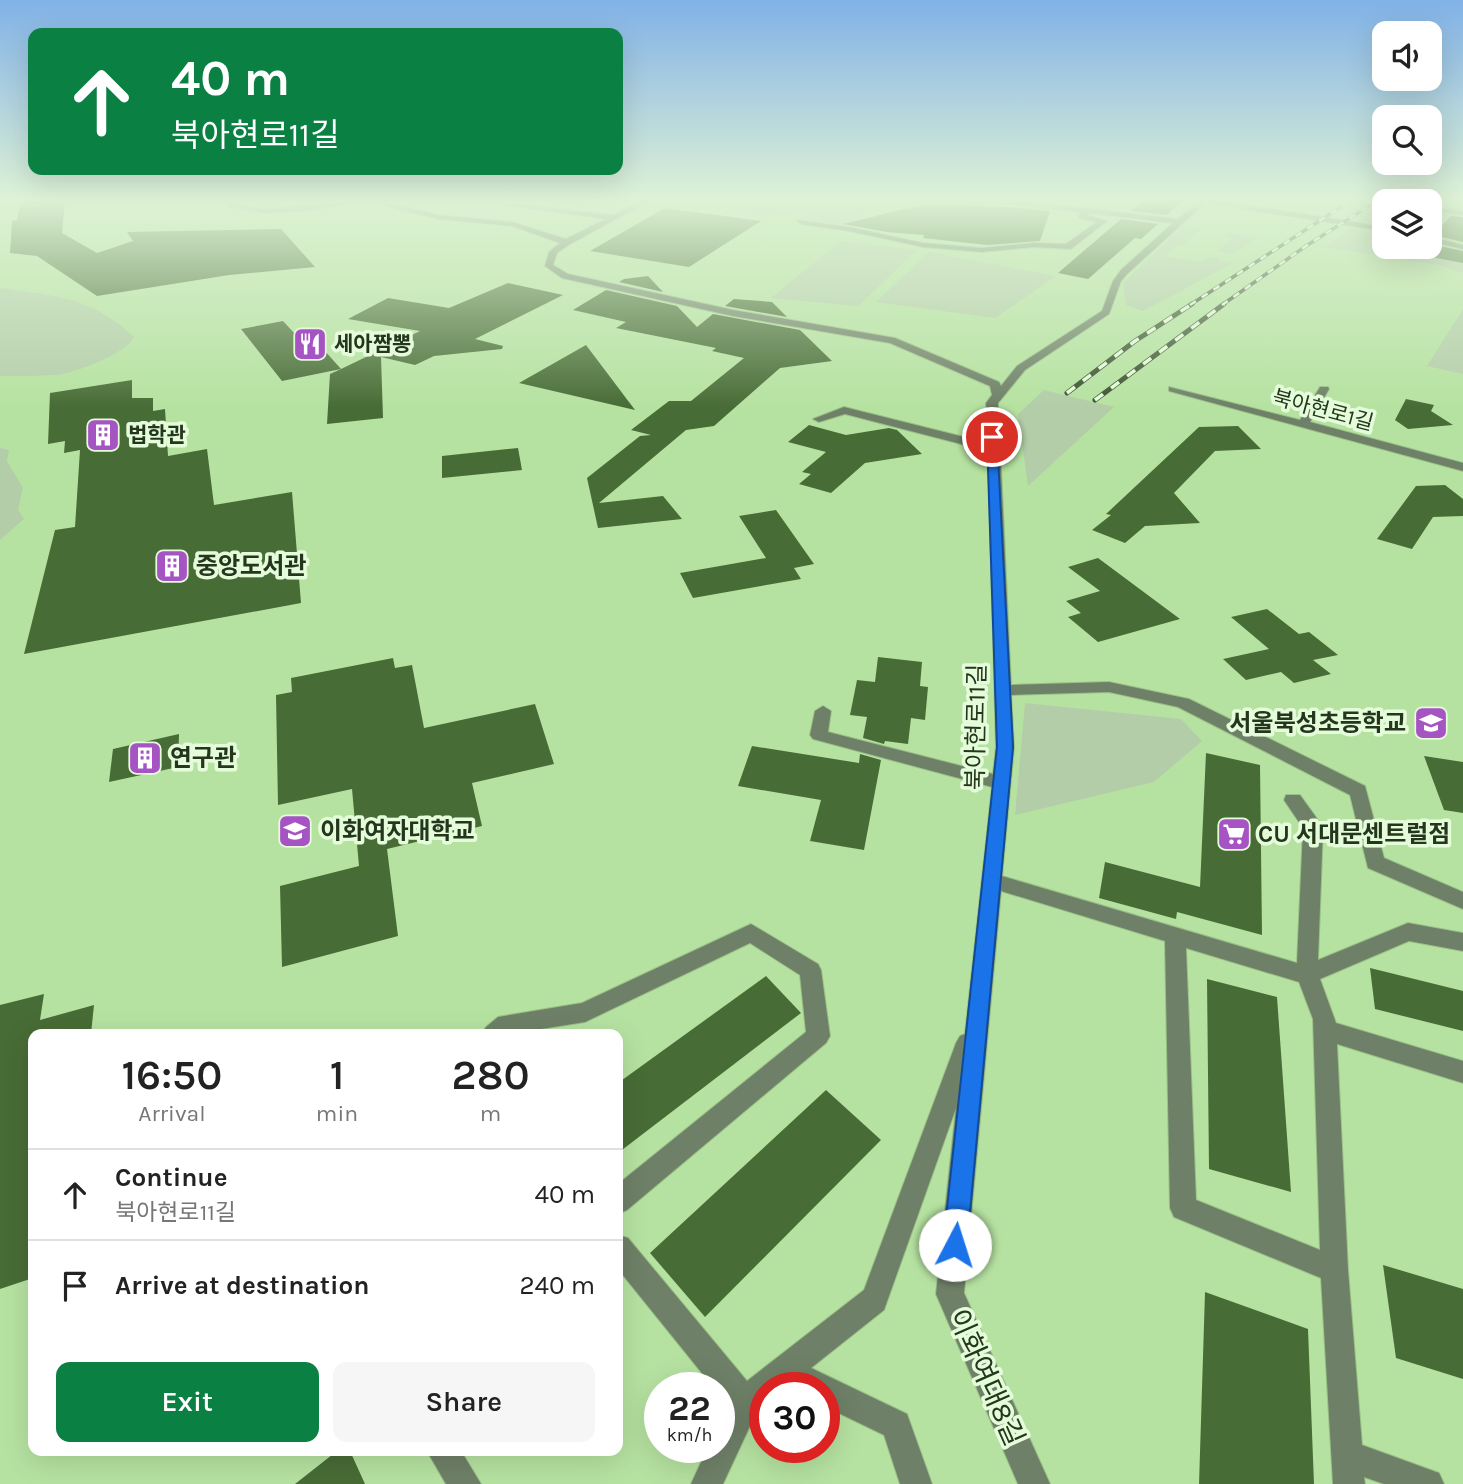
<!DOCTYPE html>
<html lang="en">
<head>
<meta charset="utf-8">
<style>
	:root { --surface:#fff; --page:#f6f6f6; --text:#222; --muted:#767676; --line:#e0e0e0; --accent:#0b8043 }
	body { margin:0; font-family:Karla,"Noto Sans KR",sans-serif; background:var(--page); color:var(--text); height:100vh; display:flex; flex-direction:column; font-size:26px; white-space:nowrap }
	* { box-sizing:border-box; margin:0 }
	p { font-size:23px; color:var(--muted) }
	.icon { flex:none; width:38px; height:38px; fill:none; stroke:currentColor; stroke-width:2; stroke-linecap:round; stroke-linejoin:round }
	.map { position:relative; flex:1; overflow:hidden }
	.details { position:absolute; left:28px; top:1029px; width:595px; height:427px; display:flex; flex-direction:column; background:var(--surface); border-radius:14px; box-shadow:0 7px 28px #0002 }
	.details>* { flex:none }
	.banner { position:absolute; left:28px; top:28px; width:595px; height:147px; border-radius:14px; box-shadow:0 7px 28px #0002; background:#0b8043; color:#fff; overflow:hidden }
	.buttons { position:absolute; left:1372px; top:21px; display:grid; gap:14px }
	.buttons a { display:grid; place-items:center; width:70px; height:70px; border-radius:14px; background:var(--surface); box-shadow:0 7px 28px #0002; font-size:35px }
	.speed { position:absolute; left:644px; top:1372px; display:flex; gap:14px; font-size:35px; font-weight:700; text-align:center }
	.speed>* { display:grid; place-content:center; width:91px; height:91px; border-radius:50%; background:var(--surface); box-shadow:0 7px 28px #0002; line-height:1 }
	.speed small { font-size:18px; font-weight:400 }
	.speed .limit { border:10px solid #d22; background:#fff; color:#111 }
	.pin { position:absolute; display:grid; place-items:center; width:60px; height:60px; color:#fff; margin:-30px; border:4px solid #fff; border-radius:50%; box-shadow:0 2px 7px #0007 }
	.me { position:absolute; width:77px; margin:-38px; rotate:5deg; stroke-linejoin:round; filter:drop-shadow(0 0 5px #0008) }
	.turn { display:flex; align-items:center; gap:24px; height:147px; padding:0 28px; font-size:32px }
	.turn .icon { width:91px; height:91px; stroke-width:2.5 }
	.turn b { display:block; font-size:49px; line-height:60px }
	.eta { display:flex; justify-content:space-evenly; align-items:center; height:119px; text-align:center }
	.eta b { font-size:42px; font-weight:600; line-height:49px }
	.primary-button { display:flex; gap:14px; margin-top:auto; padding:14px 28px }
	.primary-button a { flex:1; height:80px; border-radius:14px; background:var(--accent); color:#fff; font-size:28px; font-weight:600; line-height:80px; text-align:center }
	.primary-button a+a { background:var(--page); color:var(--text) }
	ul { padding:0; list-style:none }
	li { display:flex; align-items:center; gap:21px; height:91px; padding:0 28px; border-top:2px solid var(--line) }
	li div { flex:1 }
	li b { display:block; font-size:26px }
	li em { font-style:normal }
	.map>svg:first-child { display:block }
	.green { fill:#b4cda9 }
	.building { fill:#486c36 }
	.lines { fill:none; stroke-linecap:round; stroke-linejoin:round }
	.minor-casing { stroke:#99c086; stroke-width:2 }
	.minor { fill:#6f8068; fill-rule:evenodd }
	.rail-far1-casing { stroke:#3c5232; stroke-width:3.5 }
	.rail-casing { stroke:#3c5232; stroke-width:5 }
	.rail-far1 { stroke:#e5fcdb; stroke-width:2.5; stroke-dasharray:7; stroke-linecap:butt }
	.rail { stroke:#e5fcdb; stroke-width:3.5; stroke-dasharray:10; stroke-linecap:butt }
	.route { fill:#1a73e8; stroke:#114b97; stroke-width:2 }
	.labels { text-anchor:middle; stroke-width:7; stroke-linejoin:round; paint-order:stroke }
	.far-poi-label { font-size:21px; font-weight:bold; fill:#24361c; stroke:#e5fcdb; text-anchor:start }
	.far-street-label { font-size:21px; fill:#24361c; stroke:#e5fcdb }
	.poi-label { font-size:24px; font-weight:bold; fill:#24361c; stroke:#e5fcdb; text-anchor:start }
	.street-label { font-size:24px; fill:#24361c; stroke:#e5fcdb }
	.near-street-label { font-size:28px; fill:#24361c; stroke:#e5fcdb }
</style>
</head>
<body>
<div class="map">
<svg width="1463" height="1484" viewBox="0 0 1463 1484">
	<rect width="100%" height="100%" fill="#b6e2a1"/>
	<g class="green">
		<path d="M734,199L811,200L789,216L717,209Z"/>
		<path d="M826,199L872,204L847,225L800,219Z"/>
		<path d="M1184,225L1202,228L1184,245H1177L1166,256L1200,262L1212,257L1219,258L1217,261L1235,262L1143,311L1126,305L1123,283Z"/>
		<path d="M1350,229L1384,237V247H1429L1463,253V273L1439,265L1325,247Z"/>
		<path d="M1227,232L1230,233L1258,238L1233,254L1217,252L1231,239L1224,236Z"/>
		<path d="M841,241L917,250L858,306L771,298Z"/>
		<path d="M929,252L1056,276L995,318L876,302Z"/>
		<path d="M0,288C57,297 89,295 134,337C126,354 75,373 56,375C37,376 18,376 0,376Z"/>
		<path d="M1463,309V374L1427,366Z"/>
		<path d="M1044,390L1114,407L1028,486L1018,414Z"/>
		<path d="M0,448L9,450L7,461L23,488L18,510L24,519L0,540Z"/>
		<path d="M1025,703L1181,719L1202,741L1154,782L1015,815Z"/>
	</g>
	<g class="building">
		<path d="M28,199H65L62,233L97,253L133,241L127,232L281,229L315,267L229,275L97,296L37,256L10,253L12,221L17,220L20,205Z"/>
		<path d="M1145,199H1184L1167,215L1131,211Z"/>
		<path d="M925,204L1011,207L1050,211L1040,241L987,245L923,238L924,235L887,232L843,224Z"/>
		<path d="M665,208L761,221L689,267L590,251Z"/>
		<path d="M1451,216L1463,217V242L1433,235Z"/>
		<path d="M1121,219L1158,224L1141,239L1135,238L1088,279L1058,273Z"/>
		<path d="M1430,244L1463,251V263L1416,254L1422,247H1430Z"/>
		<path d="M648,276L663,292L619,282L624,279Z"/>
		<path d="M508,283L563,295L475,339L503,346L502,349L434,356L415,365L381,357L383,418L327,424L330,374L341,369L282,381L241,329L283,321L295,334L307,331L341,369L420,331L348,319L388,298L449,308Z"/>
		<path d="M606,290L677,306L697,327L713,314L800,330L832,361L780,368L714,426L686,430L599,503L663,496L682,519L598,528L587,478L640,436L651,435L631,430L669,401H691L744,358L712,351L716,348L616,328L626,322L573,310Z"/>
		<path d="M734,299L772,302L787,317L725,306Z"/>
		<path d="M586,345L635,410L519,383Z"/>
		<path d="M132,380V398H153V411L165,409L168,456L207,449L214,505L292,492L301,603L24,654L55,530L75,527L80,450L64,453L65,441L48,444L50,393Z"/>
		<path d="M1406,399L1434,405L1431,411L1453,425L1408,429L1395,420Z"/>
		<path d="M809,425L846,435L889,428L897,430L922,454L865,463L831,493L799,484L811,474L802,472L826,452L788,442Z"/>
		<path d="M1238,426L1261,449L1215,451L1174,493L1200,523L1145,526L1125,543L1092,530L1111,515L1106,514L1199,427Z"/>
		<path d="M518,448L522,470L442,478V456Z"/>
		<path d="M1445,485L1463,499V516L1433,517L1412,549L1377,539L1416,486Z"/>
		<path d="M776,510L814,564L794,568L801,579L693,598L680,573L766,558L739,516Z"/>
		<path d="M1098,558L1180,619L1098,642L1068,617L1081,613L1066,601L1100,591L1068,567Z"/>
		<path d="M1267,609L1299,634L1309,632L1338,655L1313,660L1331,674L1294,683L1281,672L1246,680L1223,659L1269,649L1231,617Z"/>
		<path d="M878,657L922,662L920,686L928,687L925,720L911,718L908,744L885,741L884,744L863,738L867,717L850,715L857,680L875,682Z"/>
		<path d="M393,658L395,668L412,665L424,728L535,704L554,764L472,783L482,826L387,849L398,936L282,967L280,886L359,866L352,789L278,805L276,695L292,692L291,678Z"/>
		<path d="M179,734L178,767L109,782L113,749Z"/>
		<path d="M752,746L859,763L860,754L881,760L864,850L810,841L821,800L738,786Z"/>
		<path d="M1206,753L1260,765L1262,935L1177,912L1176,919L1099,898L1105,862L1200,887Z"/>
		<path d="M1424,756L1463,762V813L1444,810Z"/>
		<path d="M1370,968L1463,991V1031L1375,1009Z"/>
		<path d="M766,976L801,1013L618,1153V1083Z"/>
		<path d="M1207,979L1277,997L1291,1192L1209,1169Z"/>
		<path d="M44,994L40,1020L94,1005L91,1034H33V1278L0,1289V1005Z"/>
		<path d="M826,1090L881,1140L705,1317L650,1253Z"/>
		<path d="M1383,1265L1463,1289V1379L1396,1358Z"/>
		<path d="M1205,1292L1308,1329L1314,1484H1199Z"/>
		<path d="M337,1451H350L365,1484H295Z"/>
	</g>
	<g class="lines">
		<g class="minor-casing">
			<g id="minor">
				<path d="M216,199H225L248,207L268,209L373,199L438,215L512,222L566,239L606,219L504,205L514,199H522L516,204L613,215L645,199H653L570,244L557,253L553,265L568,274L733,310L895,338L999,382L1001,386L1017,366L1102,311L1113,281L1121,270L1173,223L1089,213L1087,215L1107,221L1071,249L1034,247L982,252L923,247L849,231L800,224L797,220L849,227L923,243L982,248L1034,243L1066,244L1097,222L1078,218L1081,212L1011,204L866,199L1011,200L1178,219L1198,202L1192,199H1208L1384,227V231L1205,203L1127,274L1121,281L1109,314L1025,370L998,403L1011,685L1109,682L1189,699L1365,786L1384,858L1463,892V909L1368,868L1350,795L1178,707L1109,692L1011,695L1014,747L1002,876L1297,963L1303,828L1284,800L1286,795H1300L1323,827L1318,960L1408,923L1463,933V951L1409,941L1320,979L1336,1023L1463,1061V1083L1337,1044L1348,1270L1362,1445L1439,1473L1444,1484H1384L1364,1477L1365,1484H1333L1321,1278L1174,1217L1170,1208L1165,941L1001,891L964,1293L1050,1484H1018L936,1294L956,1108L884,1310L811,1368L907,1414L932,1484H900L884,1435L824,1406V1388H765V1405L756,1413L723,1484H691L708,1447H719V1423L728,1405L719,1394V1388H714L618,1269V1235L628,1238L747,1381L864,1290L956,1043L960,1036L965,1034L992,787L813,739L810,735L815,711L823,706L831,711L828,732L993,774L996,747L988,451L845,414L819,422L813,419L844,407L988,443L986,403L992,395L990,386L890,343L733,316L562,278L545,266L549,252L560,243L512,226L438,219L365,201L313,210L268,213L229,207ZM1186,948L1299,982L1313,1019L1320,1250L1196,1200Z"/>
				<path d="M1439,208L1463,211V215L1444,212L1430,225V219Z"/>
				<path d="M1430,237L1463,245V249L1430,241Z"/>
				<path d="M1169,387L1300,420L1320,387H1328L1329,389L1310,422L1463,463V471L1169,391Z"/>
				<path d="M751,924L818,964L821,970L830,1036L826,1043L627,1210L618,1214V1184L806,1032L800,975L750,943L585,1022L510,1034H482L486,1027L498,1017L582,1003Z"/>
				<path d="M427,1451H461L481,1484H446Z"/>
			</g>
		</g>
		<use href="#minor" class="minor"/>
		<g class="rail-far1-casing">
			<g id="rail-far1">
				<path d="M1190,305L1353,199"/>
				<path d="M1222,305L1306,246L1380,199"/>
			</g>
		</g>
		<g class="rail-casing">
			<g id="rail">
				<path d="M1067,393L1135,341L1192,304"/>
				<path d="M1095,400L1224,304"/>
			</g>
		</g>
		<use href="#rail-far1" class="rail-far1"/>
		<use href="#rail" class="rail"/>
	</g>
	<linearGradient id="sky" x2="0" y2="1"><stop stop-color="#81b2e7"/><stop offset="0.49" stop-color="#def2d5"/><stop offset="1" stop-color="#def2d5" stop-opacity="0"/></linearGradient>
	<rect width="1463" height="407" fill="url(#sky)"/>
	<path class="route" d="M992,434L997,437L1013,747L967,1245L964,1253L955,1257L946,1253L943,1245L997,747L987,437Z"/>
	<defs>
		<g id="restaurant-square" transform="scale(1.75)"><rect x="-9" y="-9" width="18" height="18" rx="4" fill="#a654c4" stroke="#e5fcdb"/><path d="M-5-6h1v4h1v-4h1v4h1v-4h1v5L-1.5 .5V6h-2V.5L-5-1ZM5-6V6H3V1.5H1.5Q1.5-4 5-6Z" fill="#fff"/></g>
		<g id="building-square" transform="scale(1.75)"><rect x="-9" y="-9" width="18" height="18" rx="4" fill="#a654c4" stroke="#e5fcdb"/><path d="M-4-6H4V6H1V3H-1V6H-4ZM-2.5-4.3h1.7v1.8h-1.7ZM.8-4.3h1.7v1.8H.8ZM-2.5-1h1.7V.8h-1.7ZM.8-1h1.7V.8H.8Z" fill="#fff"/></g>
		<g id="school-square" transform="scale(1.75)"><rect x="-9" y="-9" width="18" height="18" rx="4" fill="#a654c4" stroke="#e5fcdb"/><path d="M0-5L7-2L0 1L-7-2ZM-4 1L0 2.5L4 1V4Q0 6-4 4Z" fill="#fff"/></g>
		<g id="university-square" transform="scale(1.75)"><rect x="-9" y="-9" width="18" height="18" rx="4" fill="#a654c4" stroke="#e5fcdb"/><path d="M0-5L7-2L0 1L-7-2ZM-4 1L0 2.5L4 1V4Q0 6-4 4Z" fill="#fff"/></g>
		<g id="supermarket-square" transform="scale(1.75)"><rect x="-9" y="-9" width="18" height="18" rx="4" fill="#a654c4" stroke="#e5fcdb"/><path d="M-6-5.5h2.5l.6 2H6L4.5 2H-2.5L-4.4-4H-6ZM-1.5 3.2a1.3 1.3 0 1 0 .1 0ZM3 3.2a1.3 1.3 0 1 0 .1 0Z" fill="#fff"/></g>
	</defs>
	<g fill-rule="evenodd">
		<use href="#restaurant-square" x="310" y="344"/>
		<use href="#building-square" x="103" y="435"/>
		<use href="#building-square" x="172" y="566"/>
		<use href="#school-square" x="1431" y="723"/>
		<use href="#building-square" x="145" y="758"/>
		<use href="#university-square" x="295" y="831"/>
		<use href="#supermarket-square" x="1234" y="834"/>
	</g>
	<g class="labels">
		<g class="far-poi-label">
			<text x="334" y="351">세아짬뽕</text>
			<text x="128" y="442">법학관</text>
		</g>
		<g class="far-street-label">
			<text transform="translate(1323 410) rotate(15)" y="7">북아현로1길</text>
		</g>
		<g class="poi-label">
			<text x="196" y="574">중앙도서관</text>
			<text x="1406" y="731" text-anchor="end">서울북성초등학교</text>
			<text x="170" y="766">연구관</text>
			<text x="320" y="839">이화여자대학교</text>
			<text x="1258" y="842">CU 서대문센트럴점</text>
		</g>
		<g class="street-label">
			<text transform="translate(976 727) rotate(-89)" y="8">북아현로11길</text>
		</g>
		<g class="near-street-label">
			<text transform="translate(987 1377) rotate(66)" y="10">이화여대8길</text>
		</g>
	</g>
</svg>
<div class="buttons">
<a><svg class="icon" aria-label="sound" viewBox="0 0 24 24"><path d="M4 9h4l5-4v14l-5-4H4zM17 9q2 3 0 6"/></svg></a>
<a><svg class="icon" aria-label="search" viewBox="0 0 24 24"><circle cx="10" cy="10" r="6"/><path d="M15 15l6 6"/></svg></a>
<a><svg class="icon" aria-label="layers" viewBox="0 0 24 24"><path d="M12 4l9 5-9 5-9-5zM3 14l9 5 9-5"/></svg></a>
</div>
<div class="speed"><div>22<small>km/h</small></div><div class="limit">30</div></div>
<div class="pin" style="left:992px;top:437px;background:#d93025"><svg class="icon" aria-label="arrive" viewBox="0 0 24 24"><path d="M6 21V4h12l-3 4 3 4H6"/></svg></div>
<svg class="me" style="left:955px;top:1245px" viewBox="-20 -20 40 40"><circle r="19" fill="#fff"/><path d="M0-13L10 11 0 6-10 11z" fill="#1a73e8"/></svg>
<div class="banner">
<div class="turn"><svg class="icon" aria-label="ahead" viewBox="0 0 24 24"><path d="M12 20V5M6 11l6-6 6 6"/></svg><div><b>40 m</b>북아현로11길</div></div>
</div>
<section class="details">
<div class="eta">
<div><b>16:50</b><p>Arrival</p></div>
<div><b>1</b><p>min</p></div>
<div><b>280</b><p>m</p></div>
</div>
<ul>
<li><svg class="icon" aria-label="ahead" viewBox="0 0 24 24"><path d="M12 20V5M6 11l6-6 6 6"/></svg><div><b>Continue</b><p>북아현로11길</p></div><em>40 m</em></li>
<li><svg class="icon" aria-label="arrive" viewBox="0 0 24 24"><path d="M6 21V4h12l-3 4 3 4H6"/></svg><div><b>Arrive at destination</b></div><em>240 m</em></li>
</ul>
<div class="primary-button"><a>Exit</a><a>Share</a></div>
</section>
</div>
</body>
</html>
